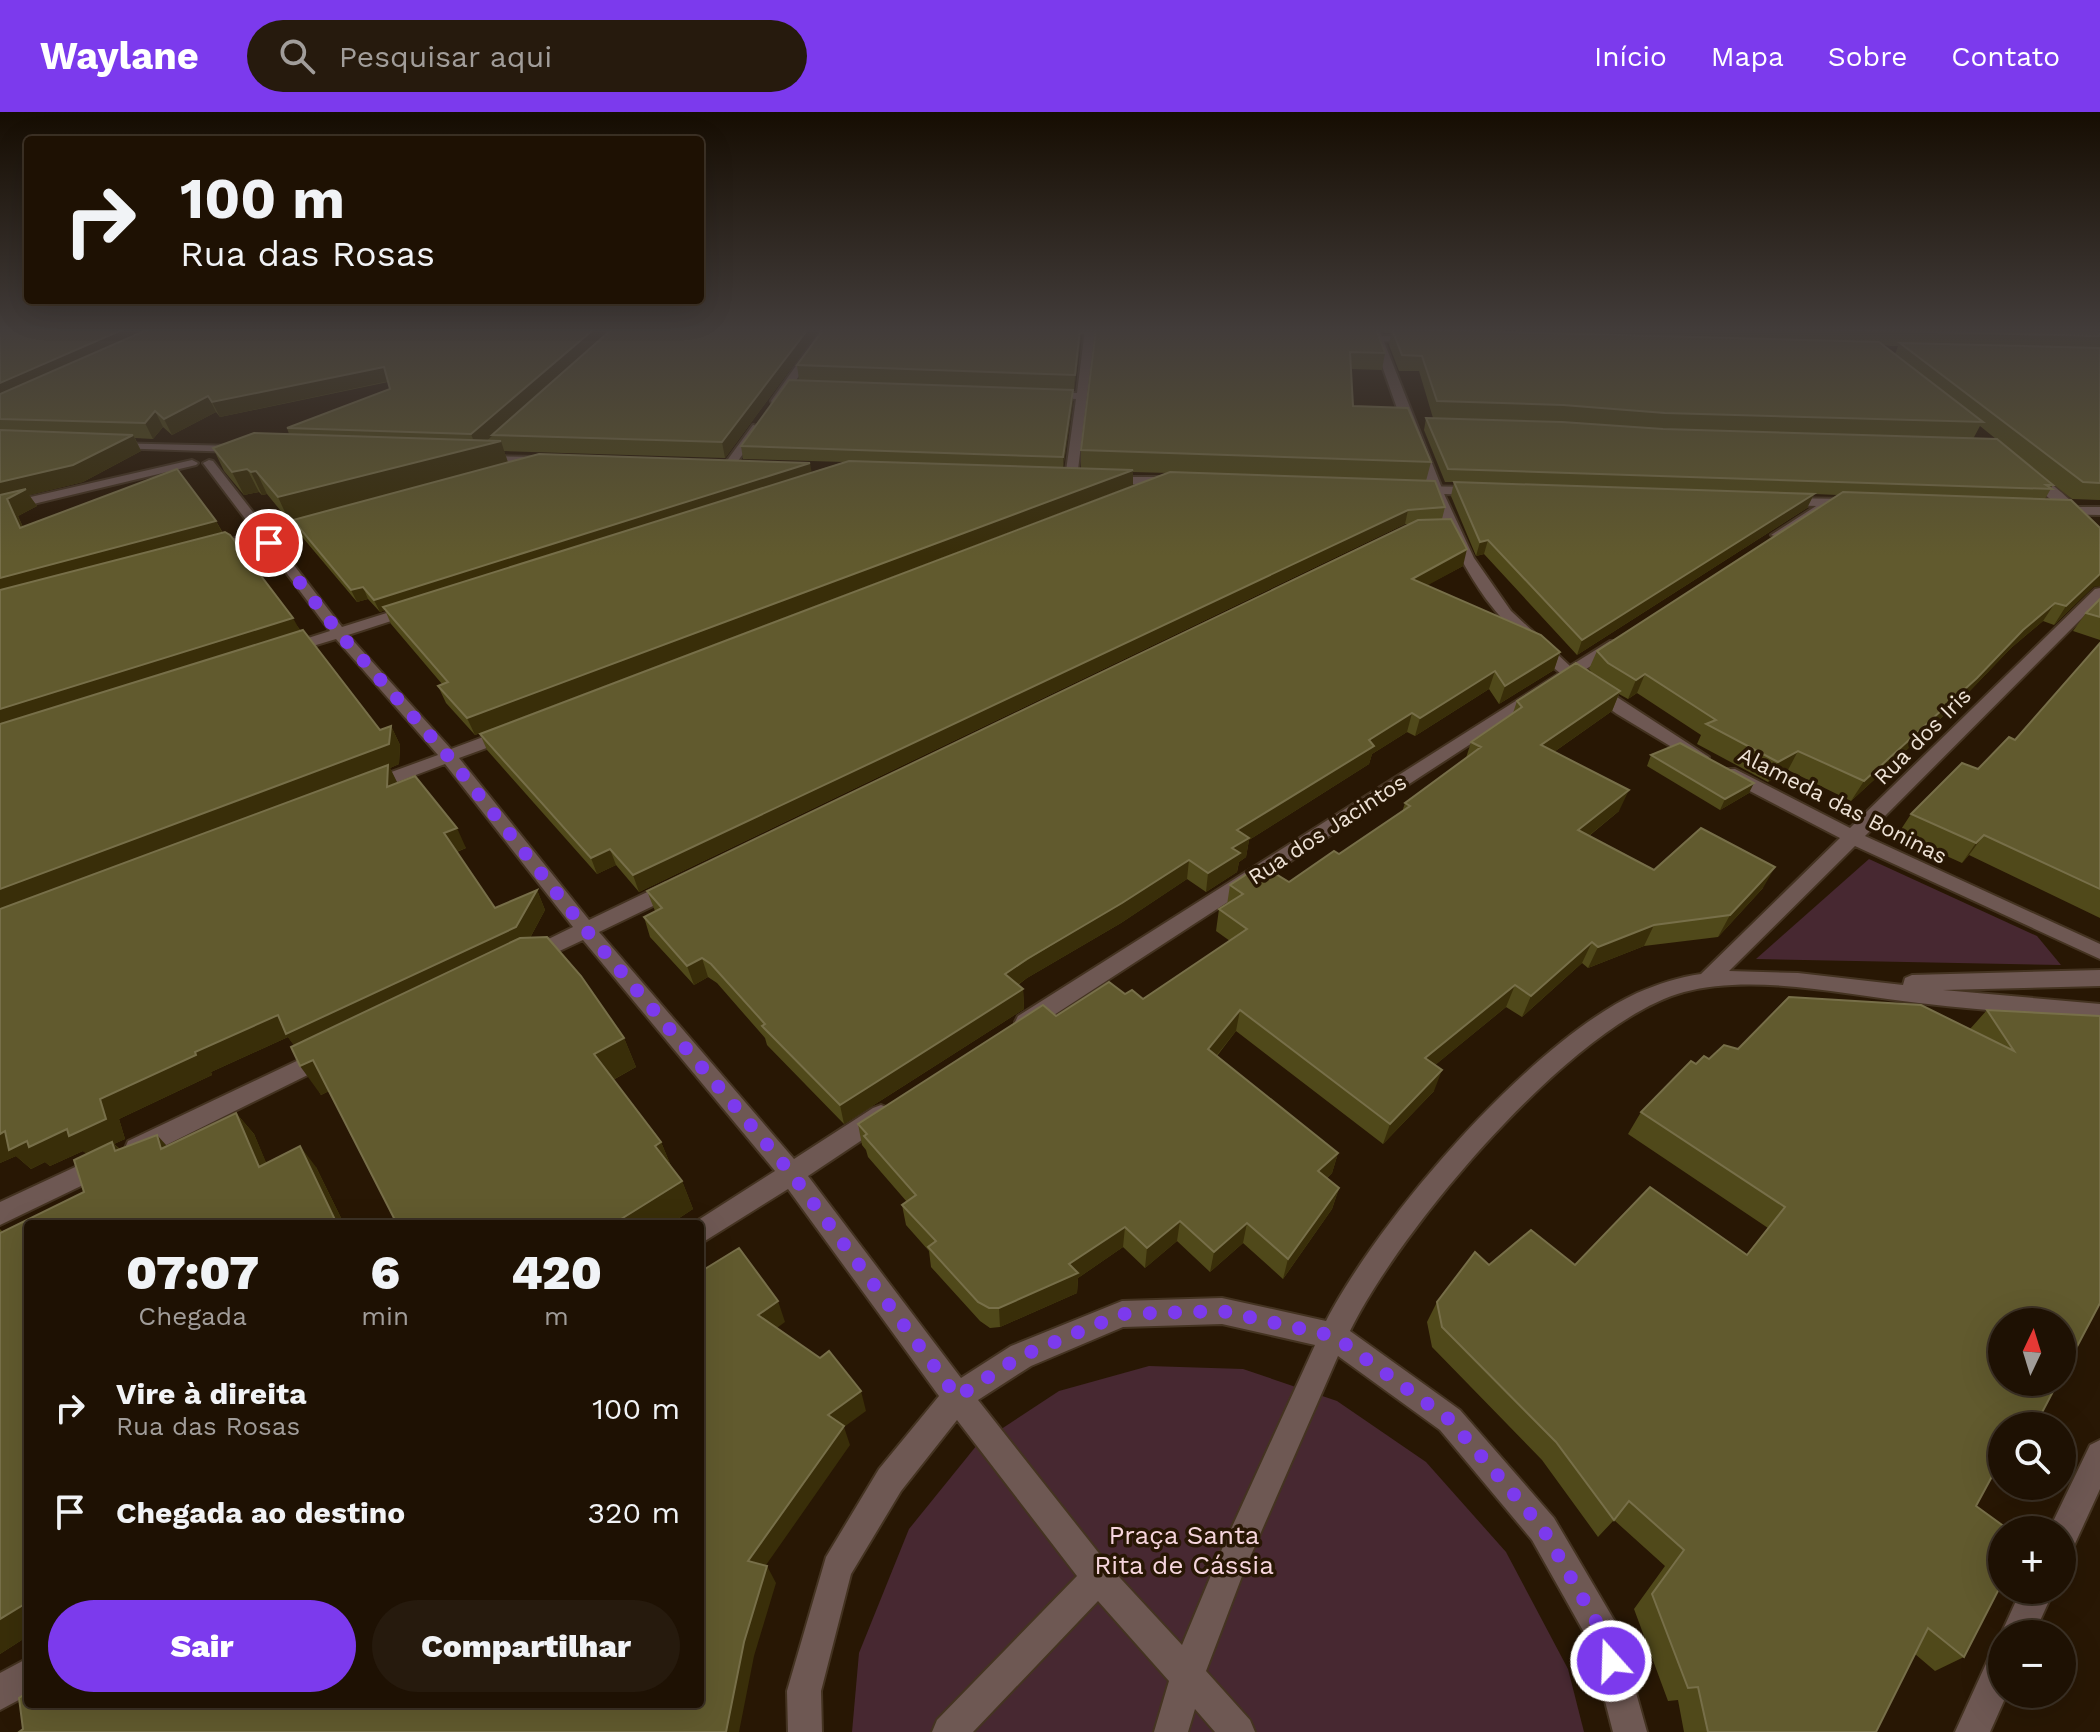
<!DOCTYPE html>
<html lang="pt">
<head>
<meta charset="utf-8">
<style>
	:root { --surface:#1e1103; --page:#261a0d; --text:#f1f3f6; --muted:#a19d9a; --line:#3c3125; --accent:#7c3aed }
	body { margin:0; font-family:"Work Sans",sans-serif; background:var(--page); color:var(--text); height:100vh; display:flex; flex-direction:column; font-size:30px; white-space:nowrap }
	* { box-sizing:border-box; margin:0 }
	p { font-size:26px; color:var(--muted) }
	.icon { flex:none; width:44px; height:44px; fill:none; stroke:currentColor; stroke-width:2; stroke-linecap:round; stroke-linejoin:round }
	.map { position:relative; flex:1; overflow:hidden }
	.side { position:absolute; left:24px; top:1108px; width:680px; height:488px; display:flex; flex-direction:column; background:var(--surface); border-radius:8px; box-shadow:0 8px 32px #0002,0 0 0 2px var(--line) }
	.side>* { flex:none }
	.top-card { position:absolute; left:24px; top:24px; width:680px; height:168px; border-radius:8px; box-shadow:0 8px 32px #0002,0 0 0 2px var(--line); background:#1e1103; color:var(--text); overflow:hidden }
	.needle { width:52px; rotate:4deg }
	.fabs { position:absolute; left:1988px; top:1196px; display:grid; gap:16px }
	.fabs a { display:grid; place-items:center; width:88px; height:88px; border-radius:50%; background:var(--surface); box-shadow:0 8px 32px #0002,0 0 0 2px var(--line); font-size:40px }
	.pin { position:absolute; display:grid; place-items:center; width:68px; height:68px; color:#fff; margin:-34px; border:4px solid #fff; border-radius:50%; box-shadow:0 2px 8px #0007 }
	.me { position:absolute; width:88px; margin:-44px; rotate:340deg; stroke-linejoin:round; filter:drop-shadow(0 0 6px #0008) }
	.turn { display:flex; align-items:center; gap:28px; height:168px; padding:0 24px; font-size:36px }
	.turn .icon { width:104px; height:104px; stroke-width:2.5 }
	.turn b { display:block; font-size:56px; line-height:68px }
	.eta { display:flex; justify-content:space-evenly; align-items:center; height:136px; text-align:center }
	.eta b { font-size:48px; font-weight:800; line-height:56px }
	.button { display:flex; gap:16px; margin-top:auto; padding:16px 24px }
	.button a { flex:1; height:92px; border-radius:48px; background:var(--accent); color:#fff; font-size:32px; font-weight:800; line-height:92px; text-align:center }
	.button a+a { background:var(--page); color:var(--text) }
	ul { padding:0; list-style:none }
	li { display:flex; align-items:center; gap:24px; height:104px; padding:0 24px }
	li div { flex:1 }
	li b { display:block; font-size:30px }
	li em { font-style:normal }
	header { display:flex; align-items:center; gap:48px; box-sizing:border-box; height:112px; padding:0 40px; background:var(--accent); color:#fff }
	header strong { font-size:38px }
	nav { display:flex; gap:44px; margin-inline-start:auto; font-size:28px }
	.search { width:560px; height:72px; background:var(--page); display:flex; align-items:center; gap:20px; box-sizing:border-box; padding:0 28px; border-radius:44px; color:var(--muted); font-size:30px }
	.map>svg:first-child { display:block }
	.green { fill:#472831 }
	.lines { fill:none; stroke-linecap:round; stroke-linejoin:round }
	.minor-casing { stroke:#443321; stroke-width:4 }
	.tertiary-casing { stroke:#443321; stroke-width:4 }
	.minor { fill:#6e5853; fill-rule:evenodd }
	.tertiary { fill:#6e5853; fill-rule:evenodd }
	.wall { fill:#50491a; fill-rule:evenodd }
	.shaded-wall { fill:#392e09 }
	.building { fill:#615a2e; stroke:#776f49; stroke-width:2 }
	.route { stroke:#7c3aed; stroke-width:14; stroke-dasharray:0 25.2 }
	.labels { text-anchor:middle; stroke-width:7; stroke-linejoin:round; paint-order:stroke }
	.street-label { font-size:22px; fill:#eee2d6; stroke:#281704 }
	.near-park-label { font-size:26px; fill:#f6d5dd; stroke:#281704 }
</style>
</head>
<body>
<header>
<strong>Waylane</strong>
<div class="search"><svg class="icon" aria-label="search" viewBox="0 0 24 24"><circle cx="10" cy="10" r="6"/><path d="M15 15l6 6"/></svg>Pesquisar aqui</div>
<nav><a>Início</a><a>Mapa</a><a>Sobre</a><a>Contato</a></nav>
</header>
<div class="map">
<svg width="2100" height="1620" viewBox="0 0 2100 1620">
	<rect width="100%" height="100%" fill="#281704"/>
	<g class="green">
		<path d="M1869,747L2037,824L2061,853L1756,847Z"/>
		<path d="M1149,1254L1243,1257L1337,1289L1426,1350L1506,1440L1568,1557L1584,1620H852L859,1541L909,1417L977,1333L1059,1279Z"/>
	</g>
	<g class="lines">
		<g class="minor-casing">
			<g id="minor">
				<path d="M822,217H832L780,291H772L771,289Z"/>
				<path d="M1085,217H1095L1077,366L1071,370L1065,366L1076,287L1046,286L1041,283L1046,280L1077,281Z"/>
				<path d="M1369,217H1379L1445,384L1474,446L1511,499L1570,554L1610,529H1620V535L1580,561L1709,645L1707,649H1695L1617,602L1569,568L1034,916L1026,918L1018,916L1015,910L1018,904L1560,561C1533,539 1507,515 1486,487C1435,416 1399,300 1369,217Z"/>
				<path d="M753,313L762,315L733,356H725L723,354Z"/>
				<path d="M192,348L198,351L196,353L0,400V392Z"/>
				<path d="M209,348L213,349L267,418L325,405V411L272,425L342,515L409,494H419V500L348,523L451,637L502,618H514L516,622L514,626L459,646L589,808L666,771H680L683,776L680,781L599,820L794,1047L873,996L881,993L889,996L893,1003L889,1010L808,1064L961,1266L1011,1234L1122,1189L1222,1186L1326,1209C1380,1105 1531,930 1637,881C1658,872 1679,865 1701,862L1840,726L1723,665L1720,661L1723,657H1735L1850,716L2095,477L2100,476V488L1865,724L2100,832V847L1855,734L1729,859L1798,861L1903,873L1905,866L1912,863L2100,858V874L1943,878L2100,892V908C2040,902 1979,898 1919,891C1847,883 1755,861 1684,880C1573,910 1400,1117 1350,1219L1460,1298L1554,1406L1617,1513L1647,1620H1613L1590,1531L1532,1428L1440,1318L1338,1244L1244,1459L1206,1559L1250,1608L1255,1620H1215L1195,1597L1188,1620H1154L1169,1569L1098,1489L973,1620H932L937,1608L1077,1464L957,1308L901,1379L851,1462L821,1579L822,1620H788L787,1579L826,1445L879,1357L939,1284L788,1077L700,1132V1112H692L775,1059L583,828L536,850H522L519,845L522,840L573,815L445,652L376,678H364L361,674L364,670L438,643L336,527L293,540H283V534L330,519L261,427L207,439V433L256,421L203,351ZM1222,1212L1315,1233L1222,1437L1182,1533L1109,1454L978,1288L1031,1254L1123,1215Z"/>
				<path d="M2024,359C2044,358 2085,403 2100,418V429L2024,365Z"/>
				<path d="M1827,387L1837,390L1782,426L1771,423Z"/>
				<path d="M324,936L332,939L335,945L332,951L146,1043L137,1046L128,1043L125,1036L128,1029Z"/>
				<path d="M101,1043L110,1046L113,1053L110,1060L0,1113V1090Z"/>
				<path d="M2100,1328V1377L2073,1436L2062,1441V1418H2049L2090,1333Z"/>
				<path d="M2021,1478H2054L2034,1522H2002V1526L2001,1522Z"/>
				<path d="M2002,1538V1582H2007L1990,1620H1955L1990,1543Z"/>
				<path d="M28,1546V1583L0,1598V1561Z"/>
			</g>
		</g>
		<g class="tertiary-casing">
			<g id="tertiary">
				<path d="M1008,217H1116L1126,220L1121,223L1013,220Z"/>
				<path d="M1350,224H1417L1422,227L1417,230L1353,229Z"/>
				<path d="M109,331L237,334L243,337L237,340L113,336L109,335Z"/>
				<path d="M477,344L545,345L551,348L545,351L481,349L477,348Z"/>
				<path d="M1105,365H1172L1178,369L1172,373L1109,372L1103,368Z"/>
				<path d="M1408,374L1476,375L1482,379L1476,383L1412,381L1408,380Z"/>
				<path d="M1780,386L1852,387L1858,391L1852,395L1784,393L1780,392Z"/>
				<path d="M2052,395H2100V403L2056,402L2052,401Z"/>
			</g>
		</g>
		<use href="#minor" class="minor"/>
		<use href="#tertiary" class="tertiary"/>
	</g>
	<g class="wall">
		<path d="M0,217H820L725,346L504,339L508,350L812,360L844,350L743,347L741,334L1073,278V290L1063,356H1081V338L1096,217L1385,241L1382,258L1351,257L1353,294L1431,350L1426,369L1445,395L1442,407L1463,454L1427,473L1560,540L1554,558L1499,592L1489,577L1415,624L1407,620L1372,642L1369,652L1249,728L1246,745L1239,750L1237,760L1206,780L1187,767L1121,811L1027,866L1018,873L1023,877L1024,897L844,1012L767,933L765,926L717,871L708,865L694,873L650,825L644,805L655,799L647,779L1411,412H1405L639,780L616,753L597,762L487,638L480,622L1169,361L1133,360V373L475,623L446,591L438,574L442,572L391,512L385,498L380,500L368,487L357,490L298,420L293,408L330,398L289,409L267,382L262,383L259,380L244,383L224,359L213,336L289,322L287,316L390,277L388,270L220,305L216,300L172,323L163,315L153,327L135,326L141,339L83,370L29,383L37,394L18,404L23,415L216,409L223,421L380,618L391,614L400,633L399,652L390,656L397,671L466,736L457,740L495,796L537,778L545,798L530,826L624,926L636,955L613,968L661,1030L671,1054L682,1069L693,1097L670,1112H397L329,979L321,983L294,933L288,925L211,960L212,963L119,1007L125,1027L114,1032L120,1037L167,1034L236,1001L254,1022L266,1051L316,1055L344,1112H28V1524L0,1542V1117L3,1120L84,1080L87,1042L83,1039L50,1054L45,1050L31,1057L16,1044L0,1051Z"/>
		<path d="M1381,217H1505L1504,220L1517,221L1515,217H2100V388L2072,387L2012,339L2053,373L2045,387L2093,475L2054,513L2043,509L2011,536L1964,585L1851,689L1788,658L1768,670L1697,632L1701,623L1637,581L1628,587L1619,582L1612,599L1554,640L1619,699L1589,724L1654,758L1763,776L1718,825L1644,834L1588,856L1582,851L1522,905L1506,895L1435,953L1434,979L1383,1032L1236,919L1217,944L1338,1041L1332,1061L1327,1066L1339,1076L1332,1097L1283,1167L1243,1131L1210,1160L1177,1129L1145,1156L1123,1135L1078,1166L1077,1181L1000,1215L990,1216L980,1209L931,1155L929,1139L906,1113L902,1093L907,1090L868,1045L866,1038L862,1033L858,1012L1056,904L1125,882L1143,887L1230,829L1216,819L1219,797L1227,793L1230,773L1289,770L1339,742L1402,700L1405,691L1466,646L1471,630L1513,601L1517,589L1593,562L1589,557L1597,539L1838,383L1814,382L1807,396L1577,543L1484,442L1476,444L1451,384L1454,370H1445L1424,318L1426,306H1433L1419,259H1399L1389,233L1391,221H1384ZM1884,233L1890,234H1898L1895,242ZM1980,314L1996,327H1973Z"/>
		<path d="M1081,225L1074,278L799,268L797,253Z"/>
		<path d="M2100,487V528L2073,519L2086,501Z"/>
		<path d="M2100,531V806L1969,743L1962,751L1898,722L1911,702L1978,657L2015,628Z"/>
		<path d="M1651,643L1749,681L1720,698L1647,654Z"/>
		<path d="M1987,898L2100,904V1194L2099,1193L2037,1310L2031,1314H2002L1976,1394L1964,1545L1935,1559L1915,1542L1876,1620H1684L1678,1588L1668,1589L1634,1497L1665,1454L1614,1408L1598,1425L1542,1348L1432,1235L1427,1210L1437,1190L1489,1153H1575L1746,1143L1768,1116L1628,1022L1641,1000L1696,952L1738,937L1970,917Z"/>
	</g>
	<g class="shaded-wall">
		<path d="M124,217H163L0,291V271Z"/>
		<path d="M594,217H614L492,323V324L481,334L501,329L508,351L289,409L278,385L476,335L471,322Z"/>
		<path d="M808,217H820L725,346L722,330Z"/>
		<path d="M1080,217L1081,225L1074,278L1075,263Z"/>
		<path d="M384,255L389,269L220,305L212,290Z"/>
		<path d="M1073,278V290L1063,357V345Z"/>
		<path d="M208,284L216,300L172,323L164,307Z"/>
		<path d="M155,299L163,315L153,327L145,311Z"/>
		<path d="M133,323L141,339L83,370L29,383L37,394L18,404L31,434L0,390V370Z"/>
		<path d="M810,351L812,362L383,495L385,498L380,500L374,488Z"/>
		<path d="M247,357L259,380L244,383L232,360Z"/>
		<path d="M1133,358V373L475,623L467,606Z"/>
		<path d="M256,359L267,382L262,383L251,360Z"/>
		<path d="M1814,382L1807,396L1577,543L1582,528Z"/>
		<path d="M1408,398L1405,412L639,780L633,763Z"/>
		<path d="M216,409L225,426L0,487V466Z"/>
		<path d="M1488,428L1484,442L1476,444L1480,430Z"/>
		<path d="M1467,437L1463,454L1408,484L1412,467Z"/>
		<path d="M2100,462V474L2093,475L2054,513L2066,494Z"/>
		<path d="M363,475L368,487L357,490L351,478Z"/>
		<path d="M2055,491L2043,509L2011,536L1964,585L1851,689L1864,669L2023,518Z"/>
		<path d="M293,506L303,524L0,621V597Z"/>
		<path d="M1560,540L1554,558L1499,592L1505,574Z"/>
		<path d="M1495,559L1489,577L1415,624L1420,606Z"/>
		<path d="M1645,562L1637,581L1628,587L1636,568Z"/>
		<path d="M1620,579L1612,599L1534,654L1541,633Z"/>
		<path d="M1412,601L1407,620L1372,642L1369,652L1249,728L1246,745L1239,750L1237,760L1206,780L1208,761L1232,736L1237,718L1369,628Z"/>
		<path d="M391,614L400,633L399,652L390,656L398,672L0,804V777Z"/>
		<path d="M1798,639L1788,658L1768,670L1778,650Z"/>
		<path d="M1754,671L1749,681L1720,698L1725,687Z"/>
		<path d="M1629,678L1619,699L1570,739L1578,718Z"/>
		<path d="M457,716L466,736L453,741L444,721Z"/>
		<path d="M1984,723L1969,743L1962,751L1976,731Z"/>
		<path d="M610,737L616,753L597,762L591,746Z"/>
		<path d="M1189,748L1187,767L1121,811L1027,866L1006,881L1005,862Z"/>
		<path d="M1775,755L1763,776L1718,825L1730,803Z"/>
		<path d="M537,778L545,798L525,835L300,942L288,925L211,960L212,963L119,1007L125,1027L114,1032L133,1051L89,1044L83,1039L50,1054L45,1050L31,1057L16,1044L0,1051V1022L100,987L195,940Z"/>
		<path d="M1654,813L1644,834L1588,856L1598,835Z"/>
		<path d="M1592,830L1582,851L1522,905L1531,884Z"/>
		<path d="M702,846L708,865L694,873L687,854Z"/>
		<path d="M1515,873L1506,895L1418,967L1425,946Z"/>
		<path d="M1023,877L1024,897L844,1012L840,993Z"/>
		<path d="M1240,898L1236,919L1205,958L1208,937Z"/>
		<path d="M624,926L636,955L607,971L594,942Z"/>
		<path d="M313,948L333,977L321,983L300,954Z"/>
		<path d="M1442,958L1434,979L1383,1032L1390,1012Z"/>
		<path d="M236,1001L254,1022L277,1076L259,1055Z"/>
		<path d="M157,1023L177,1045L161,1037Z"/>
		<path d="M661,1030L673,1059L655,1034Z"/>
		<path d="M300,1034L316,1055L344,1112H337Z"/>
		<path d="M1338,1041L1332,1061L1312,1079L1318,1059Z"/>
		<path d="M682,1069L693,1097L670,1112H613Z"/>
		<path d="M1339,1076L1332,1097L1283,1167L1288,1147Z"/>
		<path d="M1180,1109L1177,1129L1145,1156L1147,1136Z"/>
		<path d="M1247,1111L1243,1131L1210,1160L1214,1140Z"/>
		<path d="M1125,1115L1123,1135L1078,1166L1077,1181L1000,1215L999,1196L1069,1152Z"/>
		<path d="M778,1189L785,1210L766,1224L758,1203Z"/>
		<path d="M861,1279L866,1299L844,1315L850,1333L757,1466L748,1449L828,1303Z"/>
		<path d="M767,1454L776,1471L754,1544L739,1620H726L744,1530Z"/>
		<path d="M28,1490V1524L0,1542V1507Z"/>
	</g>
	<g class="building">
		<path d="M0,217H124L0,271Z"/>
		<path d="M149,217H594L471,322L287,316L390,277L384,255L212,290L208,284L164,307L155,299L145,311L0,307V282Z"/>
		<path d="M612,217H808L722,330L492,323Z"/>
		<path d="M824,217H1080L1075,263L797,253Z"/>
		<path d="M1096,217H1376L1385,241L1350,240L1353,294L1408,296L1431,350L1081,338Z"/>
		<path d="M1392,217L1879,230L1983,310L1665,301L1563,293L1437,289L1422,244L1402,243Z"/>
		<path d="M1802,217H2100V224Z"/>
		<path d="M1900,231L2100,236V371L2083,370Z"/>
		<path d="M789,268L1073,278L1063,345L741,334Z"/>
		<path d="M1426,306L1562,310L1663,317L1997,327L2053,373H2046L2052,377L1448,357Z"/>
		<path d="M0,318L133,323L73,353L0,370Z"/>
		<path d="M254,321L501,329L278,385L256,359L251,360L247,357L232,360L213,336Z"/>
		<path d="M539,342L810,351L374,488L363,475L351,478L293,408Z"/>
		<path d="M849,349L1133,358L467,606L438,574L448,570L383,495Z"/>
		<path d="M177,357L216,409L0,466V383L26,377L7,387L20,416Z"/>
		<path d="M1170,360L1435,369L1445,395L1408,398L633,763L610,737L591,746L480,622Z"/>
		<path d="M1454,370L1814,382L1582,528L1488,428L1480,430Z"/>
		<path d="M1843,380L2071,388L2100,416V462L2066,494L2055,491L2023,518L1977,566L1864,669L1798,639L1778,650L1706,612L1716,608L1645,562L1636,568L1608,551L1597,539Z"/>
		<path d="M1451,407L1467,437L1412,467L1541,523L1560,540L1505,574L1495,559L1420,606L1412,601L1369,628L1374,634L1237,718L1249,726L1232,736L1240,741L1208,761L1189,748L1122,791L1027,847L1005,862L1023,877L840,993L762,914L765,912L711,852L702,846L687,854L644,805L662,796L647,779L1418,408Z"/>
		<path d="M225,420L230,423L293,506L0,597V478Z"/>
		<path d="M2100,487V505L2086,501Z"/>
		<path d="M303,518L380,618L391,614L389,632L0,777V612Z"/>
		<path d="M2100,531V777L1984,723L1976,731L1911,702L1962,651L1978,657L2009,625L2015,628Z"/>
		<path d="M1576,551L1620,579L1541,633L1629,678L1578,718L1654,758L1701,716L1775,755L1730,803L1654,813L1598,835L1592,830L1531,884L1515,873L1425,946L1442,958L1390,1012L1240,898L1208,937L1338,1041L1318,1059L1339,1076L1288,1147L1247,1111L1214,1140L1180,1109L1147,1136L1125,1115L1069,1152L1078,1161L999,1196H989L978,1190L928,1135L936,1129L902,1093L916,1083L864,1024L867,1022L858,1012L1043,893L1056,904L1109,870L1125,882L1132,878L1143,887L1247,817L1219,797L1243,782L1230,773L1261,753L1289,770L1334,739L1339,742L1410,694L1405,691L1481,635L1471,630L1522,595L1517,589Z"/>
		<path d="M1680,631L1754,671L1725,687L1651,643Z"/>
		<path d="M388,653L387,675L415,664L457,716L444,721L495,796L537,778L516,815L286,922L278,903L195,940L196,943L100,987L106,1007L69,1024L67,1017L29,1035L27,1029L9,1038L5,1019L0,1022V797Z"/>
		<path d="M547,825L581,864L624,926L594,942L661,1030L655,1034L682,1069L613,1112H397L313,948L300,954L291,935L520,826Z"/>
		<path d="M1789,885L1921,893L2014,939L1987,898L2100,904V1191L2062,1263V1210H2002V1270H2058L2037,1310L2026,1303L2020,1314H2002V1346L1976,1394L2009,1418H2002V1471L1964,1545L1928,1516L1876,1620H1708L1698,1575L1688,1576L1652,1482L1684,1438L1629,1389L1614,1408L1556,1330L1442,1215L1437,1190L1475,1140L1489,1153L1531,1118L1575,1153L1650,1075L1747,1143L1785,1095L1641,1000L1691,949L1696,952L1704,944L1709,947L1724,933L1738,937Z"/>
		<path d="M236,1001L259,1055L300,1034L337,1112H28V1490L0,1507V1121L84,1080L74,1048L112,1030L115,1039L157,1023L161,1037Z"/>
		<path d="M739,1136L778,1189L758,1203L820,1246L829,1239L861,1279L828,1303L844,1314L748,1449L767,1454L744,1530L726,1620H19L23,1617L19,1586L28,1580V1592H700V1160Z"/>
	</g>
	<linearGradient id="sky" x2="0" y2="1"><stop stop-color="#160d02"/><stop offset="0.49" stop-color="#423c3a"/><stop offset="1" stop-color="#423c3a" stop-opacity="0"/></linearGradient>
	<rect width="2100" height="444" fill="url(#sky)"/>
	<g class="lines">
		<path class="route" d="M269,431L339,521L448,644L586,818L791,1061L957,1285L1021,1244L1122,1202L1222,1199L1334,1224L1450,1308L1506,1373L1543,1417L1605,1525L1611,1549"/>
	</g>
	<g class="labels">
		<g class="street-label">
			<text transform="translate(1922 624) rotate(-45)" y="8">Rua dos Iris</text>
			<text transform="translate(1843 693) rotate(27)" y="8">Alameda das Boninas</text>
			<text transform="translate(1327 717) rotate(-33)" y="8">Rua dos Jacintos</text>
		</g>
		<g class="near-park-label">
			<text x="1184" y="1432">Praça Santa<tspan x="1184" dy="30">Rita de Cássia</tspan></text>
		</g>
	</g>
</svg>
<div class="fabs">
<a><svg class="needle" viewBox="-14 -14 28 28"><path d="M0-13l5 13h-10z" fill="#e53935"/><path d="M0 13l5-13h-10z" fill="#a19d9a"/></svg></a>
<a><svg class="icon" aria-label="search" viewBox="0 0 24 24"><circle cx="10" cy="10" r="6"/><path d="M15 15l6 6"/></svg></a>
<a>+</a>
<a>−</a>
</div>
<div class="pin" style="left:269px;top:431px;background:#d93025"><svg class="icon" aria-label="arrive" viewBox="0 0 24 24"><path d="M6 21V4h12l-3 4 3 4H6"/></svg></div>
<svg class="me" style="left:1611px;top:1549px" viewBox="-20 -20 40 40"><circle r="17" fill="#7c3aed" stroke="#fff" stroke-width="3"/><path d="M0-11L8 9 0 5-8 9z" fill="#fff"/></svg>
<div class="top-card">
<div class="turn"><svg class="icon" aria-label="right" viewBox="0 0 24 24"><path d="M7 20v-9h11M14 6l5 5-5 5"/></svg><div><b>100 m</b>Rua das Rosas</div></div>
</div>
<section class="side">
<div class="eta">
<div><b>07:07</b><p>Chegada</p></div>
<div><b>6</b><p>min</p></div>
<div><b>420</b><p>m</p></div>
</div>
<ul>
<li><svg class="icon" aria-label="right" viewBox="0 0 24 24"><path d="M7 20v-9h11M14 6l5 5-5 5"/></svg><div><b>Vire à direita</b><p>Rua das Rosas</p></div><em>100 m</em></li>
<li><svg class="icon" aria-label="arrive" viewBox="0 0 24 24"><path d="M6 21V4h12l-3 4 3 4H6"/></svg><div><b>Chegada ao destino</b></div><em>320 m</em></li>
</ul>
<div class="button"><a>Sair</a><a>Compartilhar</a></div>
</section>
</div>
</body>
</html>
